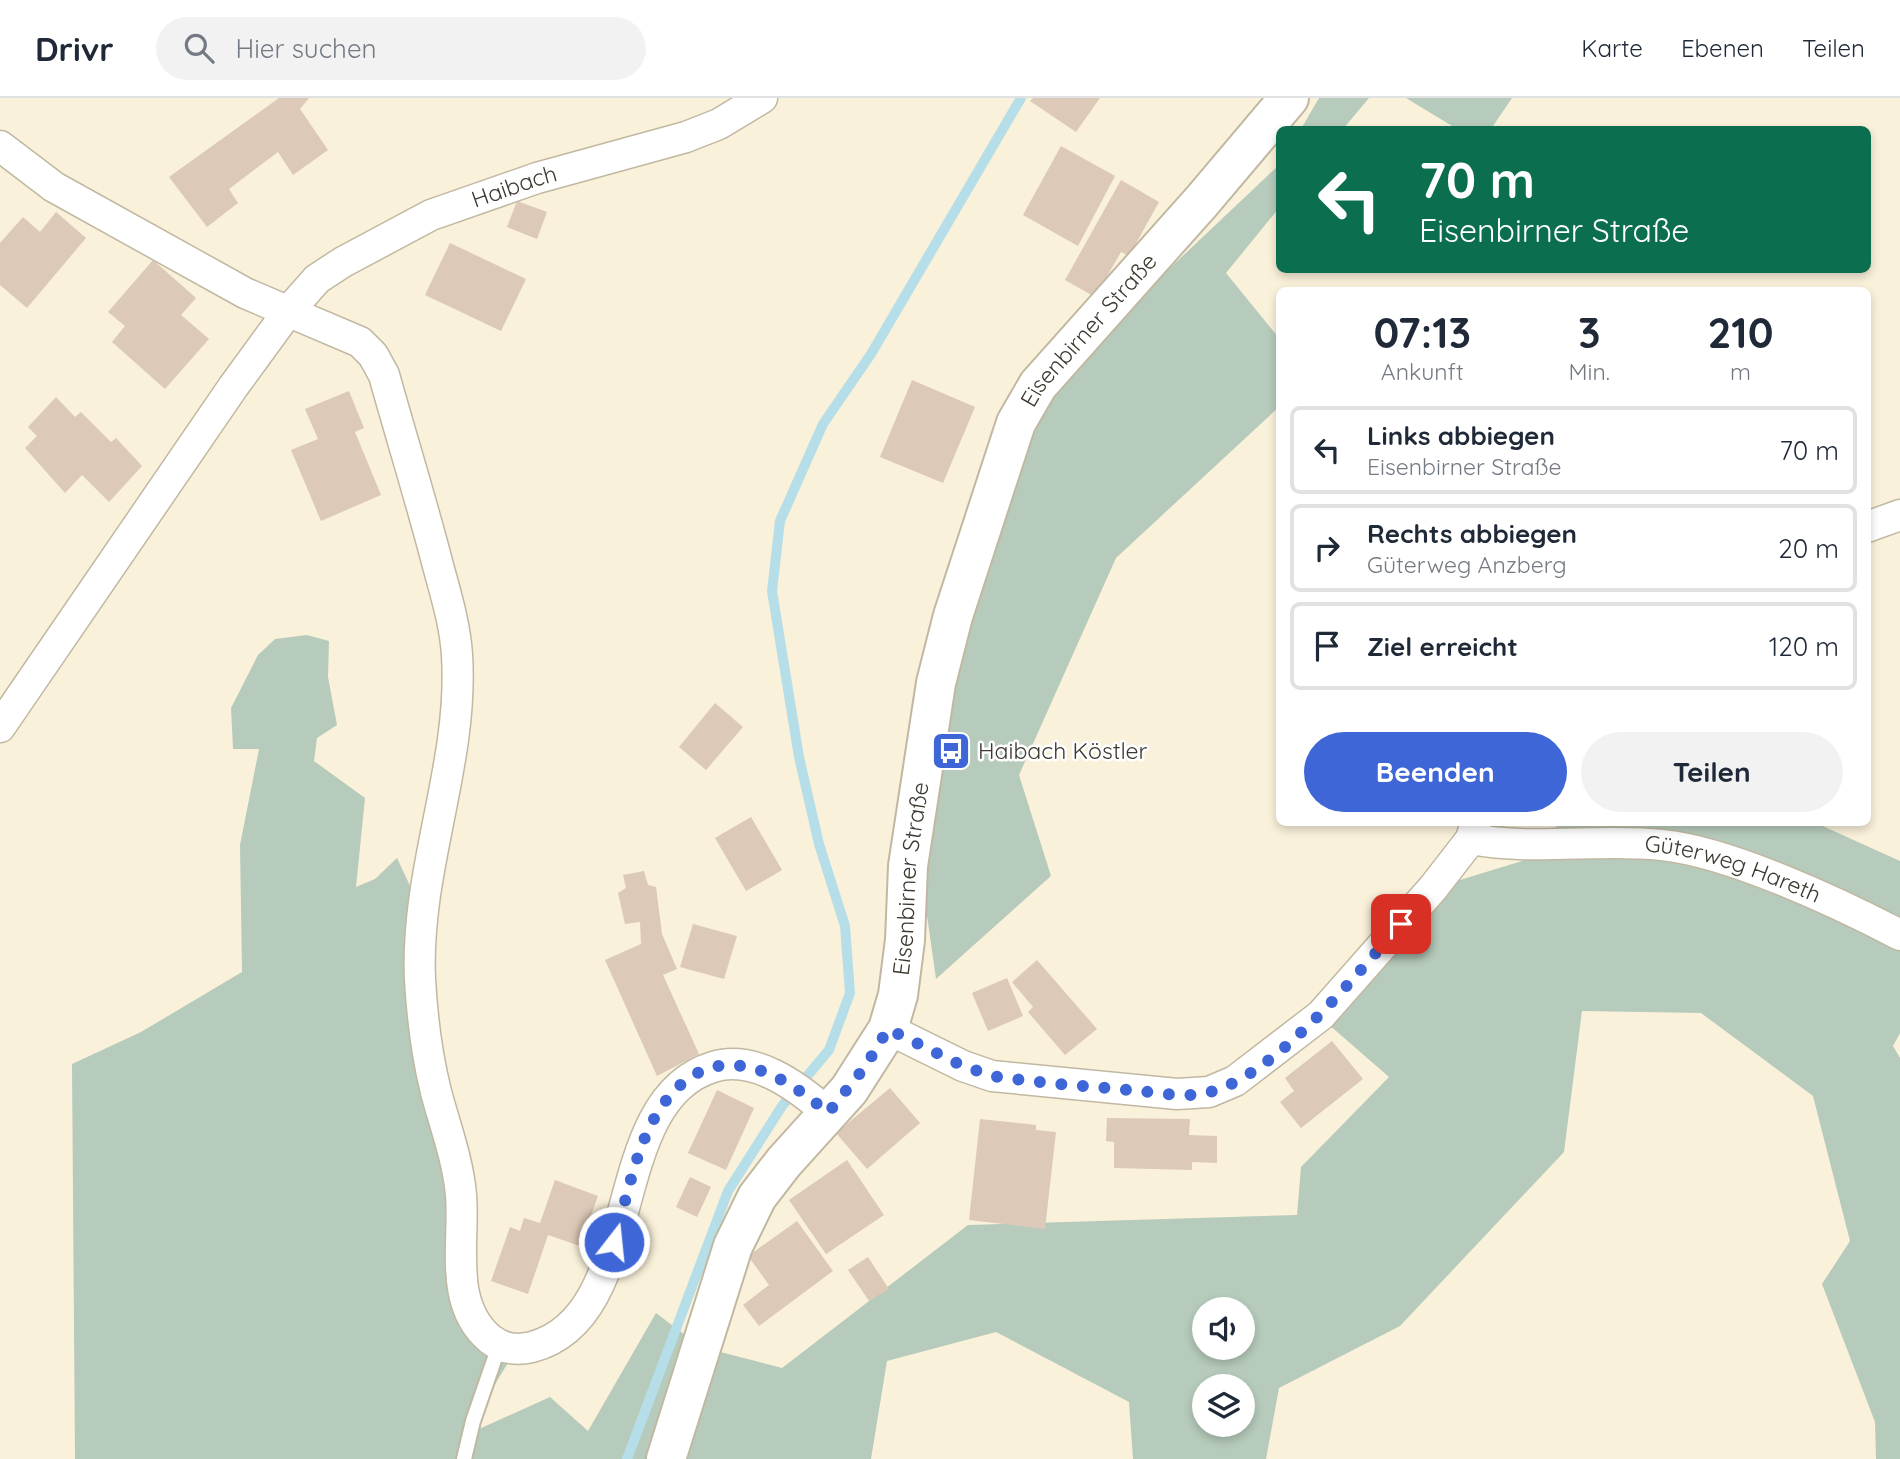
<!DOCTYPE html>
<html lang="de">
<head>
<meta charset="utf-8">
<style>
	:root { --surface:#fff; --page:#f2f2f3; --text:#1f2937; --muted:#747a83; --line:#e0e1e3; --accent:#3e66d7 }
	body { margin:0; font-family:Quicksand,sans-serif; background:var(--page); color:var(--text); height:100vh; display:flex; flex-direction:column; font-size:26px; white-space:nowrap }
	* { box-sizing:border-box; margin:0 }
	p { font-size:23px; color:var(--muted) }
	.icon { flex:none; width:38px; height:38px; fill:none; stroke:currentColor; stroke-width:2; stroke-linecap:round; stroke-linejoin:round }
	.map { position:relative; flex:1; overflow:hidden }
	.drawer { position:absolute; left:1276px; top:189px; width:595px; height:539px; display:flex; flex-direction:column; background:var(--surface); border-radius:10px; box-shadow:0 4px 10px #0003 }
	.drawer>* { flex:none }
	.hud { position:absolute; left:1276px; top:28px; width:595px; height:147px; border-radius:10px; box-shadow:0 4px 10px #0003; background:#0b6e4f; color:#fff; overflow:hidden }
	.buttons { position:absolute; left:1192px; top:1199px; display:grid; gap:14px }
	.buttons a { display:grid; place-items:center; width:63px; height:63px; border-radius:50%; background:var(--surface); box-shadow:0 4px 10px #0003; font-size:35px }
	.pin { position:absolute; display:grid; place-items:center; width:60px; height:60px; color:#fff; margin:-30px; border-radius:14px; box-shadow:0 4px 10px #0006 }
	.me { position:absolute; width:77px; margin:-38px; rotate:16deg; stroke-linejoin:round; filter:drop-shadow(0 0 5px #0008) }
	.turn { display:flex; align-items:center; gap:24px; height:147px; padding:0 28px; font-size:32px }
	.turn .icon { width:91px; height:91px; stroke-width:2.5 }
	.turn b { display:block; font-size:49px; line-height:60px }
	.eta { display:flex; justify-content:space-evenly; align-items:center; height:119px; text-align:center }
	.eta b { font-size:42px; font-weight:700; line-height:49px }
	.button { display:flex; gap:14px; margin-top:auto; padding:14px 28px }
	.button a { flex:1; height:80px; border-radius:42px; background:var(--accent); color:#fff; font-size:28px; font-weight:700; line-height:80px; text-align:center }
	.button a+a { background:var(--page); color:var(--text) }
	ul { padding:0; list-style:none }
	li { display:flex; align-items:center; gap:21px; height:88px; margin:0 14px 10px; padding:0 14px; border:4px solid var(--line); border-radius:10px }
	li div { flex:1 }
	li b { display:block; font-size:26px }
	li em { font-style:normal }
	header { display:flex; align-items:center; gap:42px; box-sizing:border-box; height:98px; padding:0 35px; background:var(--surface); border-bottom:2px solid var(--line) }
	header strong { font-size:33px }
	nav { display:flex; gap:38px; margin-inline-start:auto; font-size:24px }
	.search { width:490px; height:63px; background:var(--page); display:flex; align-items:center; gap:18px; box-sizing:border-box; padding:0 24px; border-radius:38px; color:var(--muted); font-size:26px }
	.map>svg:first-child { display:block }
	.green { fill:#b6cbbb; fill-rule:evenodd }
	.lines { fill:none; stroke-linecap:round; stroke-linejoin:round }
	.stream { stroke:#b6dee9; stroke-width:10 }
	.building { fill:#dcc9b8 }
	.lane-casing { stroke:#c1b8a2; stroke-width:18 }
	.street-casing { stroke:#c1b8a2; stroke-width:33 }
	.secondary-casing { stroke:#c1b8a2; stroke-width:42 }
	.lane { stroke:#fff; stroke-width:14 }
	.street { stroke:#fff; stroke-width:30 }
	.secondary { stroke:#fff; stroke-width:38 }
	.route { stroke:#3e66d7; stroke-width:12; stroke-dasharray:0 21.6 }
	.labels { text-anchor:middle; stroke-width:5; stroke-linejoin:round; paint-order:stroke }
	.street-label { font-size:23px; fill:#3c3930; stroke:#fff }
	.poi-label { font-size:23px; fill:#3c3930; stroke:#fff; text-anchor:start }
</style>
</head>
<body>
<header>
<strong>Drivr</strong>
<div class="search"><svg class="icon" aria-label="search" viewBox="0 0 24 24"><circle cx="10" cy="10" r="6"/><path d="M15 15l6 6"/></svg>Hier suchen</div>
<nav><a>Karte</a><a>Ebenen</a><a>Teilen</a></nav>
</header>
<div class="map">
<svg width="1900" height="1361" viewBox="0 0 1900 1361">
	<rect width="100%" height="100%" fill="#faf1da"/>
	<g class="green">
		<path d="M1319,0H1369L1343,31H1301Z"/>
		<path d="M1406,0H1512L1491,31H1457Z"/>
		<path d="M1279,67V110L1226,175L1279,240V309L1116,460L1019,677L1051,778L936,881L921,775L941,620L1029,326L1099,237Z"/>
		<path d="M307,537L329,543L328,579L337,627L317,640L314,663L365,700L356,789L375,781L397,760L420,809L480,1224L520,1245L486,1301L479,1331L550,1299L588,1333L656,1215L701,1249L782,1270L968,1127L1297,1117L1301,1069L1389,979L1320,919L1447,786L1522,763L1560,725H1816L1900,763V935L1893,948L1900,960V1361H1876L1875,1324L1822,1186L1850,1143L1813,998L1701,915L1582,913L1564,1054L1400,1228L1279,1290L1266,1361H1133L1129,1304L996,1234L887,1263L871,1361H75L72,966L141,934L242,874L240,747L259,651H233L231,610L258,557L275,541ZM1204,1211H1242V1250H1204ZM1204,1288H1242V1326H1204Z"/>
	</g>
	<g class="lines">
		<path class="stream" d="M627,1361L728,1093L782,1008L829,952L850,895L845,828L819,746L799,659L772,493L780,423L823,326L871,256L1021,0"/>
	</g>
	<g class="building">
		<path d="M279,0H309L300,11L328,52L293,77L278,54L229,91L238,105L207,129L169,79Z"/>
		<path d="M1033,0H1100L1076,34L1030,3Z"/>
		<path d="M1061,48L1115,78L1078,148L1023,117Z"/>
		<path d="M1121,82L1159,104L1129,158L1121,154L1095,199L1065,182Z"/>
		<path d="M517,103L547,114L537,141L507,129Z"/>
		<path d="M56,114L86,140L27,210L0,187V145L23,119L40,134Z"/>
		<path d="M450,145L526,181L501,233L425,197Z"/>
		<path d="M153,162L196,200L181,217L209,241L165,291L112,244L125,228L108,214Z"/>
		<path d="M912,282L975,309L943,385L880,359Z"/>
		<path d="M349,293L364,330L355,334L381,397L321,423L291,352L318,341L305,311Z"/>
		<path d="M56,299L75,319L81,314L111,344L116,340L142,368L109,404L82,377L65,395L25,350L37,338L28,329Z"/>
		<path d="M715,605L743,629L706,672L679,649Z"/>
		<path d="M751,719L782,772L746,793L715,740Z"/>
		<path d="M644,773L648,787L656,789L662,836L677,871L663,877L699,956L657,978L605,862L641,846L640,824L625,826L618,795L626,790L623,777Z"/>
		<path d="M693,826L737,838L724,881L680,869Z"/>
		<path d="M1037,862L1097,931L1065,957L1028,914L1033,909L1012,884Z"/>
		<path d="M1007,880L1023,918L988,933L972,895Z"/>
		<path d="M1332,943L1363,981L1301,1030L1280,1004L1294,993L1285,980Z"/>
		<path d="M890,990L920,1025L867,1071L836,1035Z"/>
		<path d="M717,992L754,1010L726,1072L688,1055Z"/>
		<path d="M1107,1020L1190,1021L1189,1037L1217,1038V1065L1192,1064V1072L1114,1070V1044L1106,1043Z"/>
		<path d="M980,1021L1036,1027V1032L1056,1034L1045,1131L969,1122Z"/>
		<path d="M847,1062L884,1117L826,1156L789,1102Z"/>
		<path d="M690,1079L711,1089L697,1119L676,1109Z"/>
		<path d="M555,1082L598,1098L580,1148L548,1137L528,1196L491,1183L510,1129L520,1133L524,1120L540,1125Z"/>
		<path d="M797,1123L833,1173L759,1228L743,1207L769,1187L748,1158Z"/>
		<path d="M868,1159L889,1191L869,1203L848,1172Z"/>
	</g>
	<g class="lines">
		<g class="lane-casing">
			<path id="lane" d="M464,1361L473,1323L499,1248"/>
		</g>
		<g class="street-casing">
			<g id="street">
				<path d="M0,48L54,89L245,195L360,244L373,257L384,277C401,338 420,399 436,460C444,491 455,524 457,557C464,666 415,771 420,881C422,917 427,958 436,994C445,1028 458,1062 461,1097C465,1144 448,1206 490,1241C503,1251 516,1253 532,1249C648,1218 601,1003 713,969C755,956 798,989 828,1015"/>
				<path d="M1867,429L1900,417"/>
				<path id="s1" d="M0,629L233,289L287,215L317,181L343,164L431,117L537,80L686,39L719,26L762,0"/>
				<path id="s2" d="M1471,741C1535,753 1598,740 1662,747C1730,754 1839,805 1900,837"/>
				<path d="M888,931L963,968L992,978L1177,996L1209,994L1235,983L1321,917L1433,790L1471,741L1476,724"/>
			</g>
		</g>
		<g class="secondary-casing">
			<g id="secondary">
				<path id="s3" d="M666,1361L733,1148L757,1099L784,1064L849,992L888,931L898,897L905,842L908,768L936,585L953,518L1016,325L1038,287L1202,103L1289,0"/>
			</g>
		</g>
		<use href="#lane" class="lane"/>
		<use href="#street" class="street"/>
		<use href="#secondary" class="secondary"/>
	</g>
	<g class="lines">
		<path class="route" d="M614,1144C625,1107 635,1054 654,1021C701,938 768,963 828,1015L865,969L888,931L963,968L992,978C1038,985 1084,988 1130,992C1155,994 1185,1001 1210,994C1277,976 1356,877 1401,826"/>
	</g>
	<defs>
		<g id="bus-square" transform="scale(2.0125)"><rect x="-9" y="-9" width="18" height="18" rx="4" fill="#3e66d7" stroke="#fff"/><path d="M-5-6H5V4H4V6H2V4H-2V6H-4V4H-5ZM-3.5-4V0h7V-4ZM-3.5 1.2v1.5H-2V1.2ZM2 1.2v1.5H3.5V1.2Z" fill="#fff"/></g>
	</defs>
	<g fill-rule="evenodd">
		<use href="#bus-square" x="951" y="653"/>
	</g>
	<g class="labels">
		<g class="street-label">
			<text dy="8" stroke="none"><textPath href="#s1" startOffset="768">Haibach</textPath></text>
			<text dy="8" stroke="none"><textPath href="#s3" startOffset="1232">Eisenbirner Straße</textPath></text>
			<text dy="8" stroke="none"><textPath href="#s2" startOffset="266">Güterweg Hareth</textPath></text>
			<text dy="8" stroke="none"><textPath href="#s3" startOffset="644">Eisenbirner Straße</textPath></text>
		</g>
		<g class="poi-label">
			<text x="978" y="661">Haibach Köstler</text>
		</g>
	</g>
</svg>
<div class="buttons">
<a><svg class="icon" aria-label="sound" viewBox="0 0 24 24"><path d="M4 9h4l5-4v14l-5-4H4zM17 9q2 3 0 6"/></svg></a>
<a><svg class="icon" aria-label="layers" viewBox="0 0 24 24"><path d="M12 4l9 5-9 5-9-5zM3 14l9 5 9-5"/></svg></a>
</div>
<div class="pin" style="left:1401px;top:826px;background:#d93025"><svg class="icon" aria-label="arrive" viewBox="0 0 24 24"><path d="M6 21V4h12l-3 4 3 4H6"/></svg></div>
<svg class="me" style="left:614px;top:1144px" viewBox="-20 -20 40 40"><circle r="17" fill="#3e66d7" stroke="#fff" stroke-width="3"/><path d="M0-11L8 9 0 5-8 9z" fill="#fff"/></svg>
<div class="hud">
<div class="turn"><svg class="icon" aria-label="left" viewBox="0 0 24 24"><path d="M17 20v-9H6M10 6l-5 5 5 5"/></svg><div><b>70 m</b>Eisenbirner Straße</div></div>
</div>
<section class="drawer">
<div class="eta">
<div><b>07:13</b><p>Ankunft</p></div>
<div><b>3</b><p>Min.</p></div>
<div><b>210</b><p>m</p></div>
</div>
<ul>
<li><svg class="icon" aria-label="left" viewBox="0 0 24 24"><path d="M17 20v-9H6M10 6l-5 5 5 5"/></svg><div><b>Links abbiegen</b><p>Eisenbirner Straße</p></div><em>70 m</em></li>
<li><svg class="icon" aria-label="right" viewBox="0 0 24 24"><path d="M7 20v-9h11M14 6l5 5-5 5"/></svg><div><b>Rechts abbiegen</b><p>Güterweg Anzberg</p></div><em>20 m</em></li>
<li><svg class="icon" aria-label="arrive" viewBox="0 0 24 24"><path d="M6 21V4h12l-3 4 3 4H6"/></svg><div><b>Ziel erreicht</b></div><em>120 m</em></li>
</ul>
<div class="button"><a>Beenden</a><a>Teilen</a></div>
</section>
</div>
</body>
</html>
